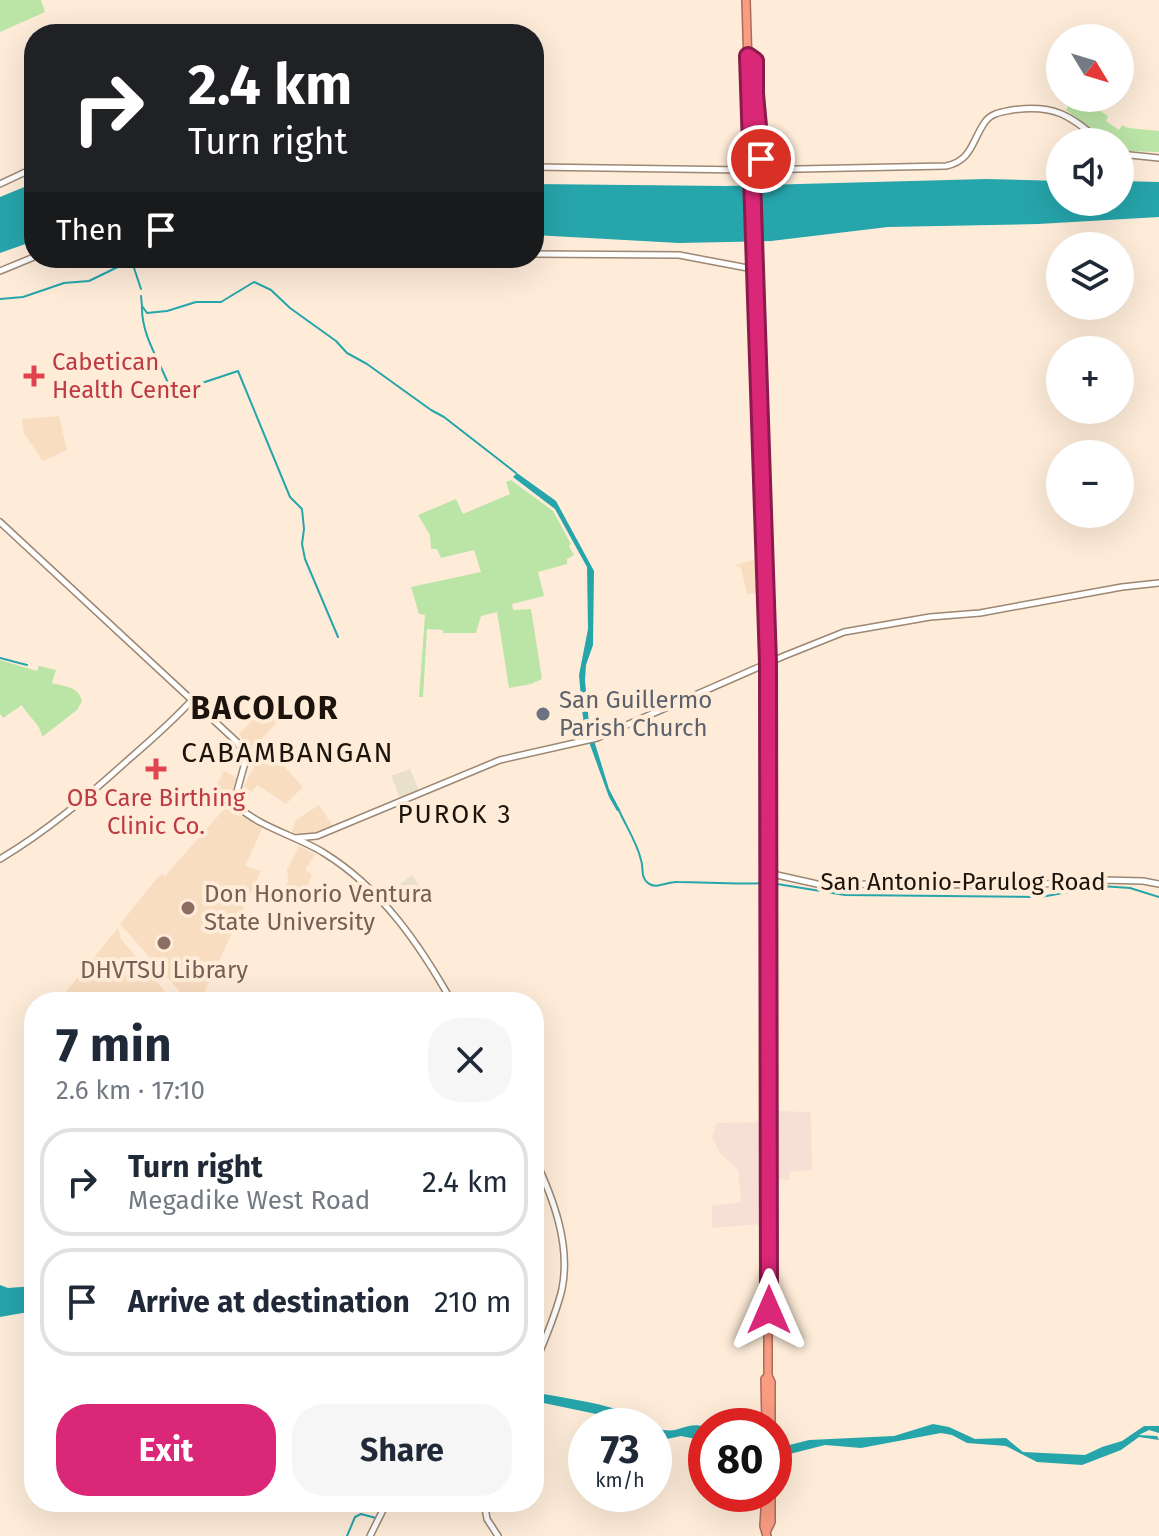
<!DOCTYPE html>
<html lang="en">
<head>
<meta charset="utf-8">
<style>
	:root { --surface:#fff; --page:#f6f6f7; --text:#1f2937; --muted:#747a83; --line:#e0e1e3; --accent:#db2777 }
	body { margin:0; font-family:"Fira Sans",sans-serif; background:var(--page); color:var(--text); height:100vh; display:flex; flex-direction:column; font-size:30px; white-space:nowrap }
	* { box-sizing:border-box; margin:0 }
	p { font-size:26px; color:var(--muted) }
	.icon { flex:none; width:44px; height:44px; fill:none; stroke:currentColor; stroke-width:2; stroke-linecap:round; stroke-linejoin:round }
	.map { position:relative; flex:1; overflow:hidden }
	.drawer { position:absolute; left:24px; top:992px; width:520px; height:520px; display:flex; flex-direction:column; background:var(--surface); border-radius:32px; box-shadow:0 8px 32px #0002 }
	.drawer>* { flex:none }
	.banner { position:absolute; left:24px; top:24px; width:520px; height:244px; border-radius:32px; box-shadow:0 8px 32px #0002; background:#202124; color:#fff; overflow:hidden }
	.needle { width:52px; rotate:128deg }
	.controls { position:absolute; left:1046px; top:24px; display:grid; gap:16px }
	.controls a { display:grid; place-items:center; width:88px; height:88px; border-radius:50%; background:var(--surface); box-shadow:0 8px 32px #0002; font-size:40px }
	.speed { position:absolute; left:568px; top:1408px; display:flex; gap:16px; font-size:40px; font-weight:700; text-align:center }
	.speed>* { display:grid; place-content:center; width:104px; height:104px; border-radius:50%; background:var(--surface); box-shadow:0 8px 32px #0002; line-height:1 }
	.speed small { font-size:20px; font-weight:400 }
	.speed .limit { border:12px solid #d22; background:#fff; color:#111 }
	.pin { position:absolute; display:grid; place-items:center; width:68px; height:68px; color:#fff; margin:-34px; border:4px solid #fff; border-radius:50%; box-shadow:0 2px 8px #0007 }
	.me { position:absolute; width:88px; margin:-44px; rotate:0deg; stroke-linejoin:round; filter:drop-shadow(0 0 6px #0008) }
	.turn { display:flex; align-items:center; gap:28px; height:168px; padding:0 32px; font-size:36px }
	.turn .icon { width:104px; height:104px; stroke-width:2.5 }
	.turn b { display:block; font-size:56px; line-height:68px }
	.then { display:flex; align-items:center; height:76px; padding:0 32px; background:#0003; gap:16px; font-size:30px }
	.round { display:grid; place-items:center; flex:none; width:84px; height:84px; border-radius:32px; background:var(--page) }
	.head { display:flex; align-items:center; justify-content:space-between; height:136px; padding:0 32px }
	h1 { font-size:48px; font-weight:700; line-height:60px }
	.action { display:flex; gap:16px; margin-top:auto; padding:16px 32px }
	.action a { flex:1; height:92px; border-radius:32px; background:var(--accent); color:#fff; font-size:32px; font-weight:700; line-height:92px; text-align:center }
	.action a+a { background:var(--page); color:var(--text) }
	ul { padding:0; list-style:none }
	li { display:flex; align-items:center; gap:24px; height:108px; margin:0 16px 12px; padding:0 16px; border:4px solid var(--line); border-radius:32px }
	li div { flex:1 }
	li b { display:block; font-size:30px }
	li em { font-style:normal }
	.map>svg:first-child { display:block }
	.built { fill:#f9ddc0 }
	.industrial { fill:#f8dfd6 }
	.medical { fill:#e9e0cb }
	.green { fill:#bbe4a7 }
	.water { fill:#26a5ab }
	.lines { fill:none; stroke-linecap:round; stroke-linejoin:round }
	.stream { stroke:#26a5ab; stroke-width:2 }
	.secondary-casing { stroke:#9c8772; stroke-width:8 }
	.highway-casing { stroke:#ab6c59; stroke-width:10 }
	.secondary { stroke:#fff; stroke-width:5 }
	.highway { stroke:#f89c82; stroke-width:7 }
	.highway-bridge-casing { stroke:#ab6c59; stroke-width:10; stroke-linecap:butt }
	.highway-bridge { stroke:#f89c82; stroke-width:7 }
	.route-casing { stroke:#8e194d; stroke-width:20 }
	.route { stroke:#db2777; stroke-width:14 }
	.health-dot { fill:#e0444e; stroke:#feecd9; stroke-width:3 }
	.worship-dot { fill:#6b7280; stroke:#feecd9; stroke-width:3 }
	.education-dot { fill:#8d6e63; stroke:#feecd9; stroke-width:3 }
	.labels { text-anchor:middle; stroke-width:8; stroke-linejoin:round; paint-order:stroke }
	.health-label { font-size:24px; fill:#be3a42; stroke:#feecd9; text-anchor:start }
	.worship-label { font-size:24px; fill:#5b616d; stroke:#feecd9; text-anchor:start }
	.street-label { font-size:24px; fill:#1c140c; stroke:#feecd9 }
	.education-label { font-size:24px; fill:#785e54; stroke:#feecd9; text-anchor:start }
	.neighbourhood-label { font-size:26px; letter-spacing:2px; fill:#1c140c; stroke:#feecd9 }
	.quarter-label { font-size:28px; letter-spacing:2px; fill:#1c140c; stroke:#feecd9 }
	.district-label { font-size:32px; font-weight:bold; letter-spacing:2px; fill:#1c140c; stroke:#feecd9 }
</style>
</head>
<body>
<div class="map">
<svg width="1159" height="1536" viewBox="0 0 1159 1536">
	<rect width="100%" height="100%" fill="#feecd9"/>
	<g class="built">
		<path d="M59,416L67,450L43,461L24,434L22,419Z"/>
		<path d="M760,558L761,592L747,594L741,568L735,565Z"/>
		<path d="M270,708L281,718L253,748H249L239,734L262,709L265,711Z"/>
		<path d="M266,746L303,787L286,804L257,785L252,792L243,787Z"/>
		<path d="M224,771L237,778L228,803L211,796Z"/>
		<path d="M319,805L333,826L314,836H294L292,831L296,820Z"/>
		<path d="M225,808L263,827L245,866L261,871L204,993L196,1002H189L120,924L157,878L162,874L165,876Z"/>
		<path d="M299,846L315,854L305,870L312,874L307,888L315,892L304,901L285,888L288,881L287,869Z"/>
		<path d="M118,928L121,939L174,1002H63L60,999Z"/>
	</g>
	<g class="industrial">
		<path d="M777,1111L811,1112L812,1170L790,1172L789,1180L777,1179Z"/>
		<path d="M764,1122L762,1224L712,1228V1206L741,1202L738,1170L720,1153L712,1137L717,1123Z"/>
	</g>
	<g class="medical">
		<path d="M410,769L419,791L400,798L391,776Z"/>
		<path d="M412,875L420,887L393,905L385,896Z"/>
	</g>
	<g class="green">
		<path d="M0,0H41L45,12L0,32Z"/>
		<path d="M1074,98H1080L1108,116L1106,121L1119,130L1122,125L1128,128L1159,131V152L1125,151L1120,148V142H1109L1066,110Z"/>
		<path d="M511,480L553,511L571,544L569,546L574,555L567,559V564L538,572L544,596L512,604L513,610L531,609L542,679L531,684L509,688L497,612L481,616L476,633H443V630L427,629L423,697H419L425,615L419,614L411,587L481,572L474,550L441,558L437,549H431L430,535L418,515L456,499L463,514L510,494L506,482Z"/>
		<path d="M0,660L37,671L39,666L56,670L52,683C66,687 78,686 82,701L77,710L42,737C41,724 28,717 22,705L3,718L0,714Z"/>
	</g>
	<g class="water">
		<path d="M986,179L1060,181V202H1120V181L1159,182V217L1038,224L888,227L771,241L679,243L534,235V184L726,186Z"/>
		<path d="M34,183V241L0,253V197Z"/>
		<path d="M517,473L556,501L594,571L593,645L586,665L585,680L589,724L609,789L620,810L617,811L609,797L585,731L582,710L579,675L588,629L587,567L555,509L513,477Z"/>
		<path d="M0,1285L8,1288L34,1286V1311L0,1317Z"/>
		<path d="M534,1392C562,1398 592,1401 619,1410C634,1415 649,1427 664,1430C680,1433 687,1421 706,1427V1441L681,1436L667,1439L654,1436V1426H635L625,1420L534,1401Z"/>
		<path d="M933,1424L949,1427L975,1439L1006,1438L1023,1452L1085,1455L1102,1447L1122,1441L1144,1426H1159V1433L1149,1430L1139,1435L1157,1436L1159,1440L1139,1437L1121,1450L1082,1465L1037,1462L1006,1446L967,1443L952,1435L941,1433L861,1448L825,1445L774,1458V1449L809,1440L894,1436Z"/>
	</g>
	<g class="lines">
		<g class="stream">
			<path d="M141,296L142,306L147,313L167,311L196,302H221L254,282L271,290L290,308L336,341L347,353L367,364L431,410L444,417L516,473"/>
			<path d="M0,299L23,297L64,283L89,281L126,263L134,268L141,289"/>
			<path d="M142,306C141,337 162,364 172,393L238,371L290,497L302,509L304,529L302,544L305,559L338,637"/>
			<path d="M0,658L27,665"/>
			<path d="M618,808C625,825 637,842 641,860C644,868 640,877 648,883C656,890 668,881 678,882C706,882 736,885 765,883"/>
			<path d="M771,883L845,895L1041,897L1101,886L1130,888L1159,897"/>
			<path d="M347,1536L355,1517L361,1514L376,1518"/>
		</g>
		<g class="secondary-casing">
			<g id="secondary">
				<path d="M748,56L755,61V94L762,168"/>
				<path d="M1120,154L1159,158"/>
				<path d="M534,167L745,170L946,166C972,161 972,140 985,122C991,113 1002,112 1012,110C1054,104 1070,115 1101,142"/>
				<path d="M0,184L34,168"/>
				<path d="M534,254L679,255L753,269"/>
				<path d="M0,271L34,257"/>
				<path d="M0,522L237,742L246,759L236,795L237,806C261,828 297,836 324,853C381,888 420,945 452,1002"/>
				<path d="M295,838L317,836L500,760L597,738L784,656L844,632L930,617L980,613L1122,587L1159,583"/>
				<path d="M0,859C47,831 87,797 128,760C150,741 172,722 192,700"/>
				<path d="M768,873L817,884L1028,885L1102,880L1143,881L1159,884"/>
				<path d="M534,1157C553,1198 571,1244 562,1289C556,1315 544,1341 534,1366"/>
				<path d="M484,1502L487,1519L498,1536"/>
				<path d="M370,1536L387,1502"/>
			</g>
		</g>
		<g class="highway-casing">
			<g id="highway">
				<path d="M746,0L751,163"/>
				<path d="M753,260L768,663V1376L771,1382V1426"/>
				<path d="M766,1426L765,1379L768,1376"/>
				<path d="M766,1494L764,1526L767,1536"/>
				<path d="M767,1530L771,1522V1494"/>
			</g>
		</g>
		<use href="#secondary" class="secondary"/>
		<use href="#highway" class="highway"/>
		<g class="highway-bridge-casing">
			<path id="highway-bridge" d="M751,163L753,260"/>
		</g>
		<use href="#highway-bridge" class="highway-bridge"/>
	</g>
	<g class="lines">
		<g class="route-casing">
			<path id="route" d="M761,159L755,94V61L748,56L768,663L769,1310"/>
		</g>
		<use href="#route" class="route"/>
	</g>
	<g class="health-dot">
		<path d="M30 364h8v8h8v8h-8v8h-8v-8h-8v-8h8z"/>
		<path d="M152 757h8v8h8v8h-8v8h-8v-8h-8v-8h8z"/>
	</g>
	<circle class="worship-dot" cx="543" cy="714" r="8"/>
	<g class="education-dot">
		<circle cx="188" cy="908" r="8"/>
		<circle cx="164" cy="943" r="8"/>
	</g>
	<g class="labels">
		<g class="health-label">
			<text x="52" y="370">Cabetican<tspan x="52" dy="28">Health Center</tspan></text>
			<text x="156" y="806" text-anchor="middle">OB Care Birthing<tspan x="156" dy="28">Clinic Co.</tspan></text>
		</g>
		<g class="worship-label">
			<text x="559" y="708">San Guillermo<tspan x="559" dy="28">Parish Church</tspan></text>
		</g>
		<g class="street-label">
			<text x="963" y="890">San Antonio-Parulog Road</text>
		</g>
		<g class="education-label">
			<text x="204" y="902">Don Honorio Ventura<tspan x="204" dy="28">State University</tspan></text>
			<text x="164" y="978" text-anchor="middle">DHVTSU Library</text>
		</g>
		<g class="neighbourhood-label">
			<text x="455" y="823">PUROK 3</text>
		</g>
		<g class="quarter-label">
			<text x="288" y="762">CABAMBANGAN</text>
		</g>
		<g class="district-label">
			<text x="265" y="719">BACOLOR</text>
		</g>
	</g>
</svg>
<div class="controls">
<a><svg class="needle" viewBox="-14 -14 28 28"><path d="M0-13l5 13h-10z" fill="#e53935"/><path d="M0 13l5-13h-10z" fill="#747a83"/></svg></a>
<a><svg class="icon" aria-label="sound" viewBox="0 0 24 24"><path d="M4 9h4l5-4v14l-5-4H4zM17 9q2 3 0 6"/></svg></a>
<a><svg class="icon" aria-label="layers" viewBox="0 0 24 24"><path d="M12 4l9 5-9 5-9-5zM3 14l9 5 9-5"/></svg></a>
<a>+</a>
<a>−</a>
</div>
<div class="speed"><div>73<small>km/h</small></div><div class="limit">80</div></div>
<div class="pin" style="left:761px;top:159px;background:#d93025"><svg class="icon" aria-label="arrive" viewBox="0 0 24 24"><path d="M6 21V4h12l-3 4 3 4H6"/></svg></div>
<svg class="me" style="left:769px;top:1310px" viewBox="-20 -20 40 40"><path d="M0-17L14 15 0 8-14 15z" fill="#db2777" stroke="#fff" stroke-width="4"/></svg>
<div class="banner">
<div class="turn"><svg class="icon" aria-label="right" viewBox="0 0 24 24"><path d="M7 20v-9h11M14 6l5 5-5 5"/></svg><div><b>2.4 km</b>Turn right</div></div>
<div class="then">Then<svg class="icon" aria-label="arrive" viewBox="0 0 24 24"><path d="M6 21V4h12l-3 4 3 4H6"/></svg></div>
</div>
<section class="drawer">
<div class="head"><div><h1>7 min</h1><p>2.6 km · 17:10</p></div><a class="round"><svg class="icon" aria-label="close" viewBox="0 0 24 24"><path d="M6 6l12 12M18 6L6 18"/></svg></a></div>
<ul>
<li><svg class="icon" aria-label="right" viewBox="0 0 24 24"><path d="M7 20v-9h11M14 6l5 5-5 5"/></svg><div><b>Turn right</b><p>Megadike West Road</p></div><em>2.4 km</em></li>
<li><svg class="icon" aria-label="arrive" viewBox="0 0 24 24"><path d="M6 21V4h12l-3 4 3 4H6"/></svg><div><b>Arrive at destination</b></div><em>210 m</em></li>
</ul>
<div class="action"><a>Exit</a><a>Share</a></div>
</section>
</div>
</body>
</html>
